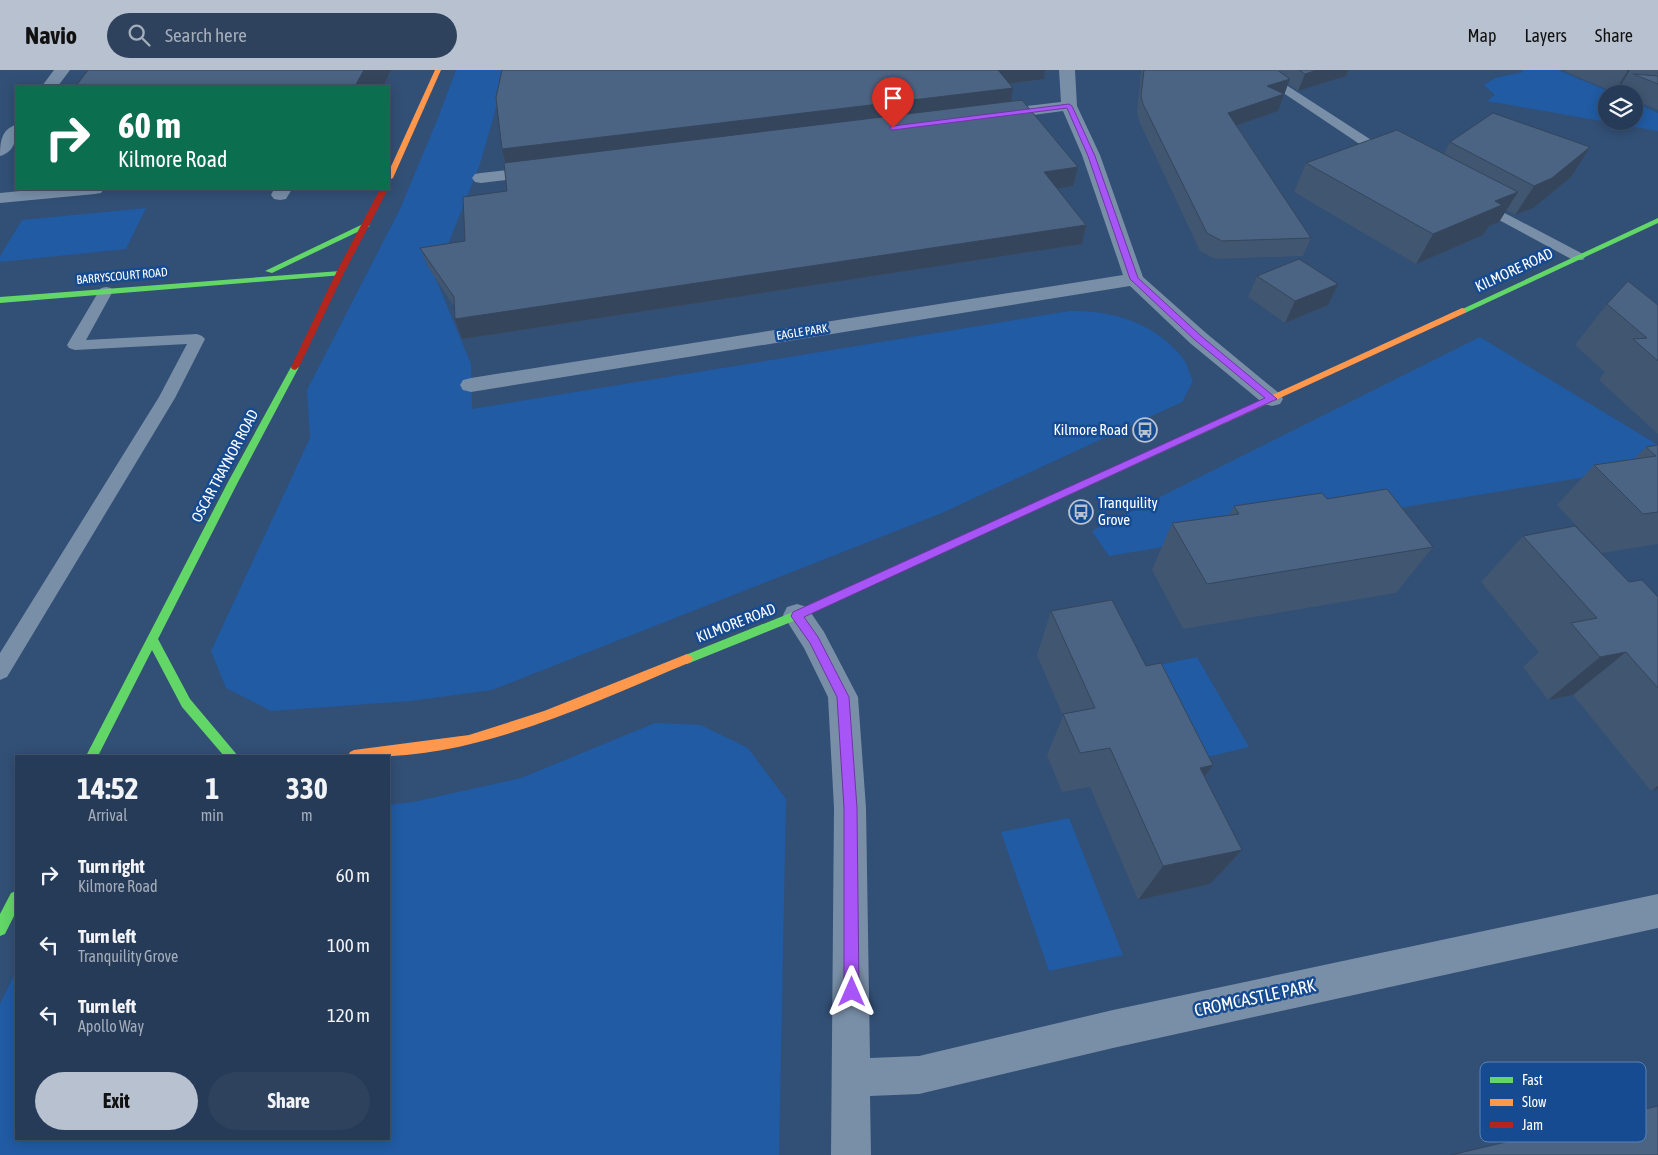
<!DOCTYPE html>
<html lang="en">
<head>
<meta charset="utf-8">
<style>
	:root { --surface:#263b58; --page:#2e425e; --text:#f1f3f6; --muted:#a4adba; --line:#42556e; --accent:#b7c1cf }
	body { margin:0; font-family:"Asap Condensed",sans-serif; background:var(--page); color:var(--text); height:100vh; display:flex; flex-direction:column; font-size:19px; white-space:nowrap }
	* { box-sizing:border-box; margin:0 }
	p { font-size:16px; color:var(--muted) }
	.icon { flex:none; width:28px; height:28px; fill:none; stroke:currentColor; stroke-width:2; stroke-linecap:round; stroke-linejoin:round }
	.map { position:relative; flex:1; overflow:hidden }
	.details { position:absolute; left:15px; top:685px; width:375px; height:385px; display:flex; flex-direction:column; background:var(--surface); border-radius:0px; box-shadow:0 2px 12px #0003,0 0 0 1px var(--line) }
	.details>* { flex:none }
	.guide { position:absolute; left:15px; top:15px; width:375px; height:105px; border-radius:0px; box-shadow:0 2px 12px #0003,0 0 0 1px var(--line); background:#0b6e4f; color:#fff; overflow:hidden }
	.controls { position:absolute; left:1598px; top:15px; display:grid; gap:10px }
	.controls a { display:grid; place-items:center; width:45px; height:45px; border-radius:50%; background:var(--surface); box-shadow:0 2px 12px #0003,0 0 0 1px var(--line); font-size:25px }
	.pin { position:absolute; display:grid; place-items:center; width:42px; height:42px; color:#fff; margin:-51px -21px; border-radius:50% 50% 50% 0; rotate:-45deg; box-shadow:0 0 5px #0007 }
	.pin .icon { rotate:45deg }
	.me { position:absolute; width:55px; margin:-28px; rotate:0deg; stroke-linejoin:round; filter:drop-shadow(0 0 4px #0008) }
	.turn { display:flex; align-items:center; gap:18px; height:105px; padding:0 20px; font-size:22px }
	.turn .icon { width:65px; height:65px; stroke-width:2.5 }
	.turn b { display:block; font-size:35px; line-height:42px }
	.eta { display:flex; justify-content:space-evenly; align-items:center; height:85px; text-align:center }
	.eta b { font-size:30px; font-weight:700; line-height:35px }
	.button { display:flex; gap:10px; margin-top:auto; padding:10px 20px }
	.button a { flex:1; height:58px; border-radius:30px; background:var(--accent); color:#111; font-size:20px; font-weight:700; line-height:58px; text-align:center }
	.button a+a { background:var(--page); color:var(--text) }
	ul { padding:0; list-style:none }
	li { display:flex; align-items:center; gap:15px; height:70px; padding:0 20px }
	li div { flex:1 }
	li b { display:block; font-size:19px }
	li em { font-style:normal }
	header { display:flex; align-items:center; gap:30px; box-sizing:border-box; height:70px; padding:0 25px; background:var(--accent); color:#111 }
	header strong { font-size:24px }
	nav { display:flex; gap:28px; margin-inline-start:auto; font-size:18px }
	.search { width:350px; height:45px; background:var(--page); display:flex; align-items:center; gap:12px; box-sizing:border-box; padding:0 18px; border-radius:28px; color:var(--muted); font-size:19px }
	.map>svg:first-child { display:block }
	.green { fill:#215ba3 }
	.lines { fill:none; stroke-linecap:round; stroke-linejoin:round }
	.lane { fill:#798fa8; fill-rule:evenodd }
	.street { fill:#798fa8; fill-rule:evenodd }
	.fast { fill:#63d668; fill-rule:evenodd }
	.slow { fill:#ff974d; fill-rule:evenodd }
	.jam { fill:#b3261e; fill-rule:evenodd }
	.wall { fill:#415671 }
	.shaded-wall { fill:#35465c }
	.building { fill:#4c6483; stroke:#35465c }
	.route { fill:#a855f7; stroke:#6d37a1 }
	.labels { text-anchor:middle; stroke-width:5; stroke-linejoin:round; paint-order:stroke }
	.far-street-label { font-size:12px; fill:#fff; stroke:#164b91 }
	.street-label { font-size:15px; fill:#fff; stroke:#164b91 }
	.poi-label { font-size:15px; fill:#fff; stroke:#164b91; text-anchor:end }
	.near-street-label { font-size:18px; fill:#fff; stroke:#164b91 }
	.key { fill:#164b91; stroke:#5c81b2; stroke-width:1 }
	.key-label { font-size:14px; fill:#fff }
</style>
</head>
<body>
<header>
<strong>Navio</strong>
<div class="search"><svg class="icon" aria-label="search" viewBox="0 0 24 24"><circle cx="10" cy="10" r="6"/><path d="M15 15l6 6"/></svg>Search here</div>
<nav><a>Map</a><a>Layers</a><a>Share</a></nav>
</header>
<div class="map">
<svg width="1658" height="1085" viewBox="0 0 1658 1085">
	<rect width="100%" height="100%" fill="#324f75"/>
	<g class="green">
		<path d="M456,0H507L480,94L435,207L471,294L472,339L1070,241C1112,240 1154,253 1181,286C1187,292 1189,303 1193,311L1182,332L942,443L492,620L411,631L271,641L226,618L211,581L310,368L307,320L400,139L438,48Z"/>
		<path d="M1523,0H1558L1615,24H1606V51H1634V32L1658,43V61L1487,31L1495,25L1484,15L1495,8L1523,2Z"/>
		<path d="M146,138L126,179L0,192V186L22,150Z"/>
		<path d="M1480,267L1658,375V395L1109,486L1092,461Z"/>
		<path d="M1197,587L1249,677L1195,690L1145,598Z"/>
		<path d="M655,653L701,655L748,678L786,729L779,1085H0V934L16,901V1069H389V735L413,732L521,708Z"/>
		<path d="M1069,748L1123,885L1049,901L1001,762Z"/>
	</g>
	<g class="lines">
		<g class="lane">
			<path d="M1269,0H1279L1280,11L1393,84L1387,88L1383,87L1358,73L1270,14Z"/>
			<path d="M1478,129L1583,184L1585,187L1583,190H1573L1473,136L1471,133L1473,130Z"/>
			<path d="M106,217L111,218L113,221L86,270L197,264L202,266L205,269L175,328L7,607L0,610V583L159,327L187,274L75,280L69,278L67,275L99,221L101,218Z"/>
		</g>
		<g class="street">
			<path d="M54,0H70L58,16H42Z"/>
			<path d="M1059,0H1075L1077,36L1100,85L1143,207L1206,263L1280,324L1283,329L1280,334L1272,336L1264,334L1190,273L1130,216L471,322L463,320L460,315L463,310L471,308L1123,205L1082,85L1063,41L994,50L988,48L986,45L988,42L994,40L1061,32Z"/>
			<path d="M16,55C17,68 15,82 0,86C0,73 1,59 16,55Z"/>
			<path d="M542,96L548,97L551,101L548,105L481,113L475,112L472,108L475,104L481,103Z"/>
			<path d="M41,119H104L101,123L95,124L0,133V123Z"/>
			<path d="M274,119H292L286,129L280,130L274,129L271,125Z"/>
			<path d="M797,534L807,537L824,562L858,627L866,738L870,988L919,986L1113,940L1658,824V858L1113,978L919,1024L870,1026L871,1085H831L834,738L828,627L804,578L783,545L787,537Z"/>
		</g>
		<g class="fast">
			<path d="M1658,148V153L1465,243H1459L1458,241Z"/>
			<path d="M363,154L370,156L272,203L265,201Z"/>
			<path d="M340,201H343V205L0,233V227Z"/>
			<path d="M295,294L299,297L238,412L158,569L190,629L238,686H224L182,637L152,580L98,686H86L228,412L291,297Z"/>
			<path d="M1227,346L1232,349L1230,351L801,548L687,594L683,592L681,589L683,586L793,542Z"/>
			<path d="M16,821V842L5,864L0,866V844L11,823Z"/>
		</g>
		<g class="slow">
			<path d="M435,0H441L393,108L389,110V101Z"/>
			<path d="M1462,238L1465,239V243L1230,351L1227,352L1222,349L1224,347Z"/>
			<path d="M687,584L691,586L693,589L691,592C582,637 468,694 348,686L350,682L354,680L469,665L544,641Z"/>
		</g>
		<path class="jam" d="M380,119H388L344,203L299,297L295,300L292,299L291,297L336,203Z"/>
	</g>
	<g class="wall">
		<path d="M502,0H1045L1044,9L1009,14L1010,32L1078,97L1073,116L1057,118L1086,155L1082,174L462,269L454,236L428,197L420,178L465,171L507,121Z"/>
		<path d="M1141,0H1277L1281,3L1280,0H1348L1346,6L1298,21L1288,14L1278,41L1237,55L1311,168L1303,186L1215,189L1200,181L1139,51L1137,43Z"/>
		<path d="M1567,0H1658V40L1634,30V24H1620L1626,15H1621L1618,16L1614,22L1566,2Z"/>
		<path d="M1450,72L1571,107L1533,138L1515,145L1506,140L1499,152L1489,156L1483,165L1416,194L1294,122L1306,93L1444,84Z"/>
		<path d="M1257,206L1338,214L1328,235L1285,253L1248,227Z"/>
		<path d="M1607,234L1658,235V364L1599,310L1605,302L1575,275Z"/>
		<path d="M1658,375V474L1602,483L1557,435L1594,395L1634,389L1646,377Z"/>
		<path d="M1327,429L1433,477L1396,523L1183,559L1152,500L1172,453L1229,445L1234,436Z"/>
		<path d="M1523,466L1629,512L1658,527V719L1651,721L1573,625L1548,630L1523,597L1539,582L1481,512Z"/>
		<path d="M1051,541L1146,596L1213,695L1205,707L1210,814L1138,830L1090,717L1062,722L1047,685L1063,646L1037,585Z"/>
	</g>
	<g class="shaded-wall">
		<path d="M364,0H391L383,16H355Z"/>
		<path d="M995,0H1045L1044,9L993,16Z"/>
		<path d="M1317,0H1348L1346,6L1298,21L1305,4Z"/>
		<path d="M1627,0H1630L1621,15L1618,16L1627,2Z"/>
		<path d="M1290,9L1278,41L1223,60L1228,43L1267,16Z"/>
		<path d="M1013,18L1010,36L507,98L502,79Z"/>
		<path d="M1590,77L1571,107L1533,138L1515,145L1534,116Z"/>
		<path d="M1078,97L1073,116L1040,121L1044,102Z"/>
		<path d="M1518,122L1499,152L1489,156L1483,165L1416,194L1433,164L1495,131Z"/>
		<path d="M1086,155L1082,174L462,269L455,249Z"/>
		<path d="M1338,214L1328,235L1285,253L1295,231Z"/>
		<path d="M1626,582L1573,625L1548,630L1600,587Z"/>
		<path d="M1213,695L1186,733L1200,698Z"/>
		<path d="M1658,716V719L1651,721Z"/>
		<path d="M1242,780L1210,814L1138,830L1163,796Z"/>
	</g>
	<g class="building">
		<path d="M88,0H364L355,16H76Z"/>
		<path d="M502,0H998L1013,18L502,79L496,28Z"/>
		<path d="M1144,0H1277L1290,9L1267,16L1284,24L1228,43L1311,168L1222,171L1207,163L1143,34L1141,26Z"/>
		<path d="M1299,0H1317L1305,4Z"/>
		<path d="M1633,4L1658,6V14Z"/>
		<path d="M1022,30L1078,97L1044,102L1086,155L455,249L454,227L420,178L465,171L463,127L507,121L504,93Z"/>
		<path d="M1493,43L1590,77L1552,108L1534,116L1450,72Z"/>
		<path d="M1397,60L1518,122L1495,131L1502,135L1433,164L1306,93Z"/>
		<path d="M1299,189L1338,214L1295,231L1257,206Z"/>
		<path d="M1628,211L1658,235V291L1633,269L1647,268L1607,234Z"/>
		<path d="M1658,375V442L1643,444L1594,395L1656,386L1646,377Z"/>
		<path d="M1387,419L1433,477L1207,514L1172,453L1239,444L1234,436L1322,423L1327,429Z"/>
		<path d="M1575,456L1629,512L1642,510L1658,527V618L1626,582L1600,587L1571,553L1597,548L1523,466Z"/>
		<path d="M1112,530L1146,596L1161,593L1213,695L1200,698L1242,780L1163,796L1110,678L1080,683L1063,644L1095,638L1051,541Z"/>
		<path d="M1658,1036V1085H1451Z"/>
	</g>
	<path class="route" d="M1069,34L1072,36L1095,86L1138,208L1201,266L1277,329L804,547L818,567L849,627L857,738L859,922L857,927L852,929L846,927L844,922V738L837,627L810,573L793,549L791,546L793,542L1265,328L1195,270L1130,209L1088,86L1067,38L893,60L889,58L893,56Z"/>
	<defs>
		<g id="bus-ring" transform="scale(1.25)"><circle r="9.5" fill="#164b91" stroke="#b7c1cf" stroke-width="1.5"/><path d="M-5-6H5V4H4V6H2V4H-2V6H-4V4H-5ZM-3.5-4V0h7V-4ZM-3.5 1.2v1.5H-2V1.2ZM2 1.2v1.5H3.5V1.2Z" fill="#b7c1cf"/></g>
	</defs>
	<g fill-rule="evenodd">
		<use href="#bus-ring" x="1145" y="360"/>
		<use href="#bus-ring" x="1081" y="442"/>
	</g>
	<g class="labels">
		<g class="far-street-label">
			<text transform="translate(122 206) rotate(-5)" y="4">BARRYSCOURT ROAD</text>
			<text transform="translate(802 262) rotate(-9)" y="4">EAGLE PARK</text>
		</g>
		<g class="street-label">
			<text transform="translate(1514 200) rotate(-25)" y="5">KILMORE ROAD</text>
			<text transform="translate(225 396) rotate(-62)" y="5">OSCAR TRAYNOR ROAD</text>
			<text transform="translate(736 553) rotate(-21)" y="5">KILMORE ROAD</text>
		</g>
		<g class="poi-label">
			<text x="1128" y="365">Kilmore Road</text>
			<text x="1098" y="438" text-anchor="start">Tranquility<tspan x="1098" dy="17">Grove</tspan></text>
		</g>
		<g class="near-street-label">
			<text transform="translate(1255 928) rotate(-12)" y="6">CROMCASTLE PARK</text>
		</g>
	</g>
	<rect x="1480" y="992" width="166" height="80" rx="8" class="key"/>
	<rect x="1490" y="1007" width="23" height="6" fill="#63d668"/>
	<rect x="1490" y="1029" width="23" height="7" fill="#ff974d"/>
	<rect x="1490" y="1052" width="23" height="6" fill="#b3261e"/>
	<g class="key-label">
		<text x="1522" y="1015">Fast</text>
		<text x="1522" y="1037">Slow</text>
		<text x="1522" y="1060">Jam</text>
	</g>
</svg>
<div class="controls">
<a><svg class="icon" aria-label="layers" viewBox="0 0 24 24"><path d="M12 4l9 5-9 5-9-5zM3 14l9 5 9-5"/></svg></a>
</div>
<div class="pin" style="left:893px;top:58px;background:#d93025"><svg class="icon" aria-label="arrive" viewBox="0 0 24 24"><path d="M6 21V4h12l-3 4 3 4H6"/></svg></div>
<svg class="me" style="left:852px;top:922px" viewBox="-20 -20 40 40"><path d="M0-17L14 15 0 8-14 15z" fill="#a855f7" stroke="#fff" stroke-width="4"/></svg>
<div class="guide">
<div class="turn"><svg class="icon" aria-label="right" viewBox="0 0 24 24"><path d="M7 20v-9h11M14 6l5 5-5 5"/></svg><div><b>60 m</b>Kilmore Road</div></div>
</div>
<section class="details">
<div class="eta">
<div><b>14:52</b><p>Arrival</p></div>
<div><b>1</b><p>min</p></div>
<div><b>330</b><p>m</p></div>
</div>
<ul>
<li><svg class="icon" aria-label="right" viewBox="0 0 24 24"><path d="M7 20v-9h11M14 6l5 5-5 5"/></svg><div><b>Turn right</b><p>Kilmore Road</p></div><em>60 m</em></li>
<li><svg class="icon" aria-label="left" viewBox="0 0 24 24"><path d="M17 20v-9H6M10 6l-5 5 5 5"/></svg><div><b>Turn left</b><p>Tranquility Grove</p></div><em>100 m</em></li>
<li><svg class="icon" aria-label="left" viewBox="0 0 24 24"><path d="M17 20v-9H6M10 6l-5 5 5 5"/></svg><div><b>Turn left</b><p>Apollo Way</p></div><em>120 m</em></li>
</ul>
<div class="button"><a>Exit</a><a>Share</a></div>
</section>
</div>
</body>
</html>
